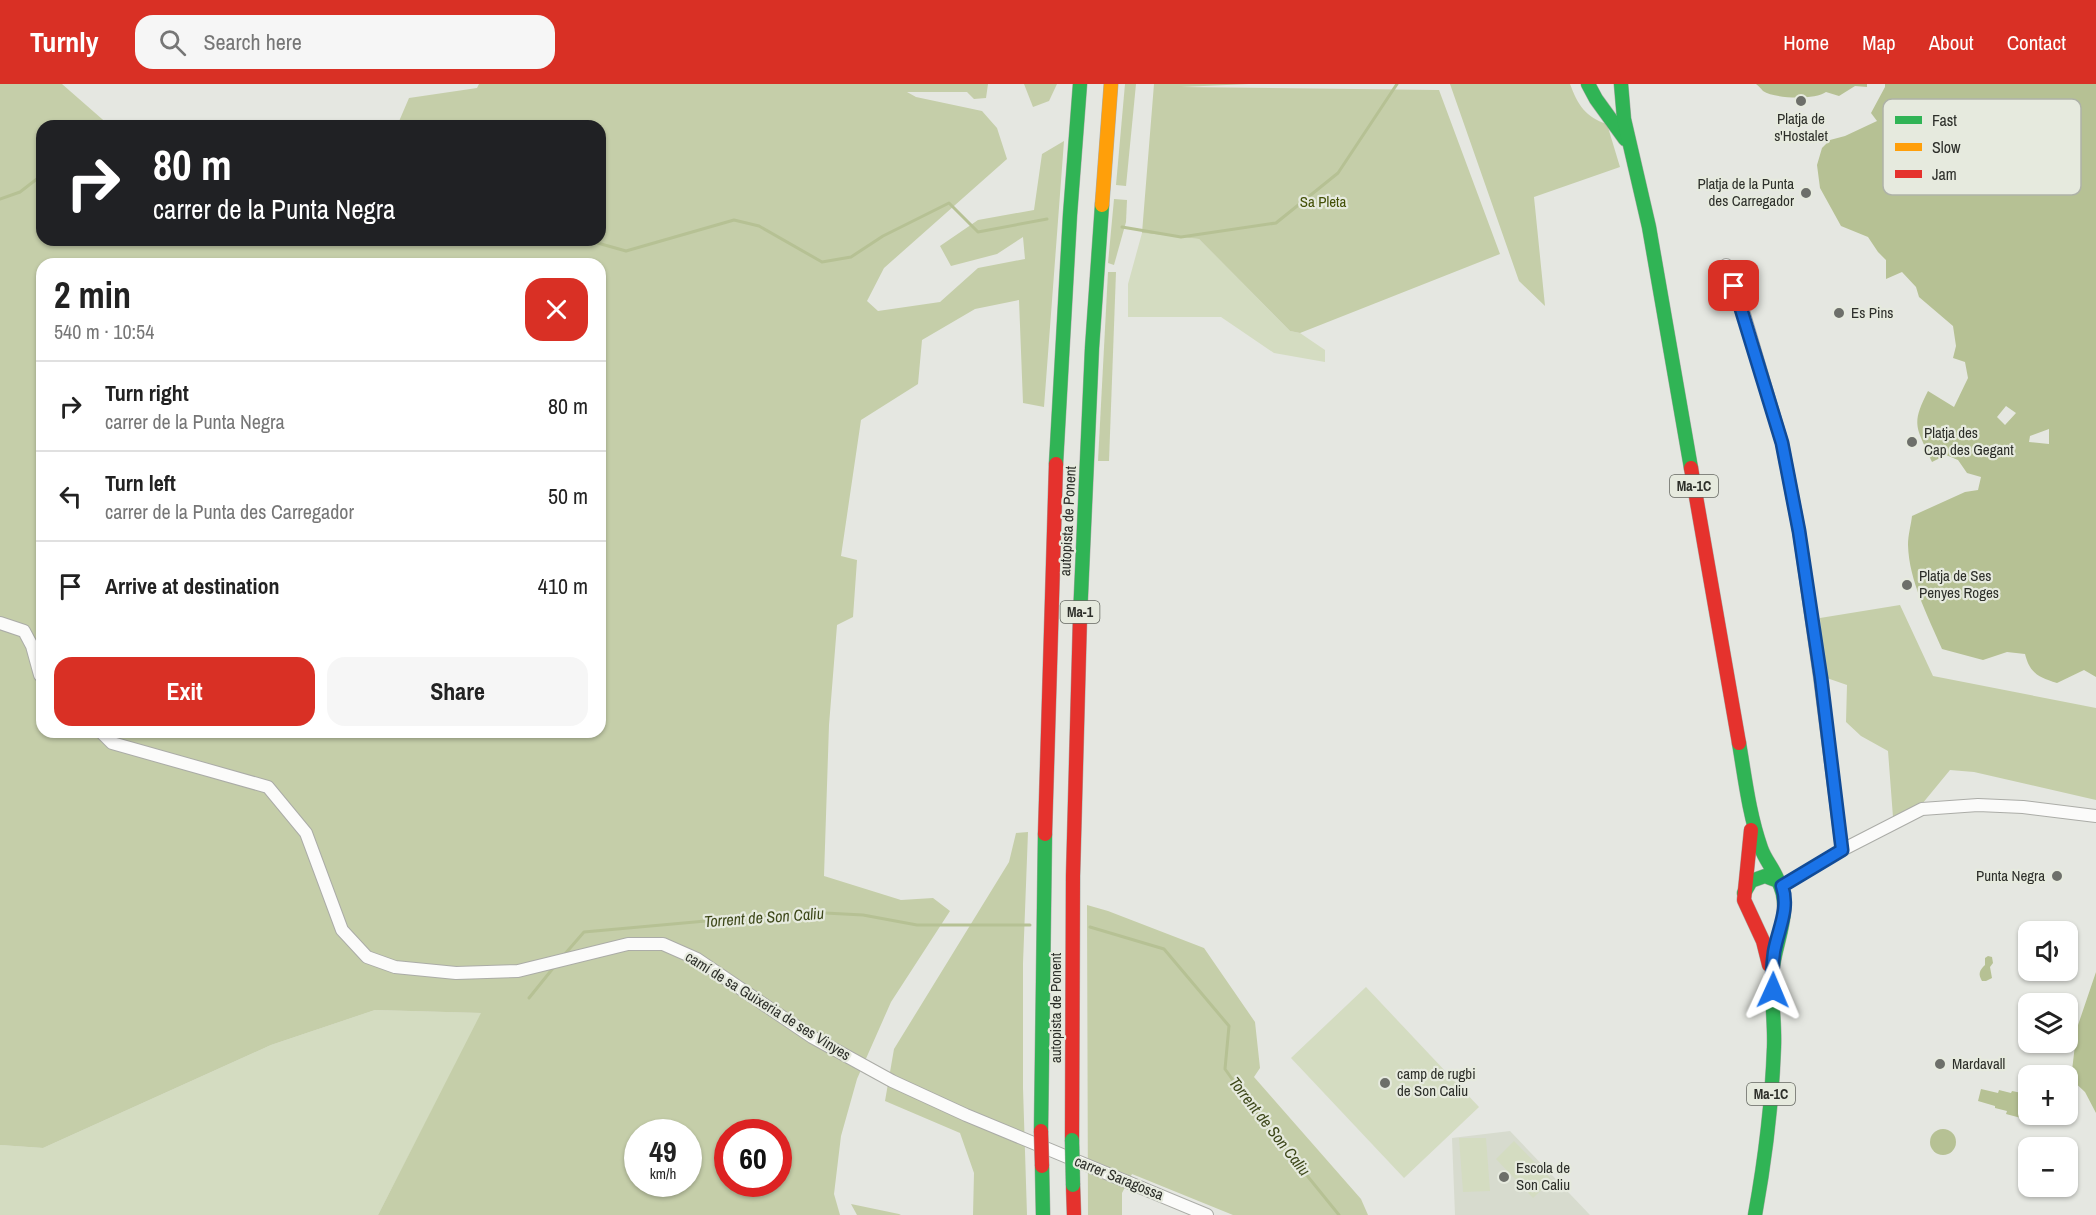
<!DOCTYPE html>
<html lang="en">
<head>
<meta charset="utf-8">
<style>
	:root { --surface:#fff; --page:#f6f6f6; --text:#222; --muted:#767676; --line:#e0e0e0; --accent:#d93025 }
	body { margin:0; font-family:"Archivo Narrow",sans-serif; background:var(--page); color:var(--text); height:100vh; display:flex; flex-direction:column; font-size:22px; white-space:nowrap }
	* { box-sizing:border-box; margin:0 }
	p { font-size:20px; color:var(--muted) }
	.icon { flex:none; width:33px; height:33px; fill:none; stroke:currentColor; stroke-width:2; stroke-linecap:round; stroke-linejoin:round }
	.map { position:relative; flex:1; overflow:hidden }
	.panel { position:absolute; left:36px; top:174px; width:570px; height:480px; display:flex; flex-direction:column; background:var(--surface); border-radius:18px; box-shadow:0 2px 4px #0004 }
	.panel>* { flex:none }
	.guide { position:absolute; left:36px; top:36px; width:570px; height:126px; border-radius:18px; box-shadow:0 2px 4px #0004; background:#202124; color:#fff; overflow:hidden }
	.fabs { position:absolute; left:2018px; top:837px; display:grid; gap:12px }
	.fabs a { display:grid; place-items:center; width:60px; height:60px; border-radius:12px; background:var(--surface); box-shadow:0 2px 4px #0004; font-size:30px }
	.speed { position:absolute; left:624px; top:1035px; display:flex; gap:12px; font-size:30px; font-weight:700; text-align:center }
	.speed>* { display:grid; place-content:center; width:78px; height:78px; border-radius:50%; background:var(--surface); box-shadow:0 2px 4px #0004; line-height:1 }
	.speed small { font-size:15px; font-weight:400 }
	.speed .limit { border:9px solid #d22; background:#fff; color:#111 }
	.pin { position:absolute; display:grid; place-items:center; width:51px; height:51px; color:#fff; margin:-26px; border-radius:12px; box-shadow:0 3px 9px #0006 }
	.me { position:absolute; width:66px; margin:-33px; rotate:1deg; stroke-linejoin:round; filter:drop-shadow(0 0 4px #0008) }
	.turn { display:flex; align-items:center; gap:21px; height:126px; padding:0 18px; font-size:27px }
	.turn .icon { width:78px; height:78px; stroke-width:2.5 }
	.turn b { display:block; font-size:42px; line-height:51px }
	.round { display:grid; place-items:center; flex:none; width:63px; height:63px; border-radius:18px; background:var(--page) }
	.overview { display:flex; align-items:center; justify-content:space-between; height:102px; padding:0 18px }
	h1 { font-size:36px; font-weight:800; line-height:45px }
	.action { display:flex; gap:12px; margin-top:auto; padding:12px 18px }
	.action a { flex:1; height:69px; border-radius:18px; background:var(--accent); color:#fff; font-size:24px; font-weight:800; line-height:69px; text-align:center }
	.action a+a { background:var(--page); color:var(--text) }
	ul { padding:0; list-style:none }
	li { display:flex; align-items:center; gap:18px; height:90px; padding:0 18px; border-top:2px solid var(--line) }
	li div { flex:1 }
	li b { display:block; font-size:22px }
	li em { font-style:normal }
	header { display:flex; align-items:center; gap:36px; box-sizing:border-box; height:84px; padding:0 30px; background:var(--accent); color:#fff }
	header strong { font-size:28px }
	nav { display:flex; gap:33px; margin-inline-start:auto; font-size:21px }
	.search { width:420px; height:54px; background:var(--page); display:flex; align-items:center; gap:15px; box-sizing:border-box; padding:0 21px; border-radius:18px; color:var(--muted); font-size:22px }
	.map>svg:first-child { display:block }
	.built { fill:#d7dbce }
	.green { fill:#d4dcc1 }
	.forest { fill:#c5cea9; fill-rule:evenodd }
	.water { fill:#b6c194; fill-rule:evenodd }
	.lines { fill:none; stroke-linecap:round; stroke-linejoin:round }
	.stream { stroke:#b6c194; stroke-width:3 }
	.street-casing { stroke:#abaca7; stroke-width:14 }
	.fast-casing { stroke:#abaca7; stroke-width:15 }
	.slow-casing { stroke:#abaca7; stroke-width:15 }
	.jam-casing { stroke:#abaca7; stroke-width:15 }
	.street { stroke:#fbfbfa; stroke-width:12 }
	.fast { stroke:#30b455; stroke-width:14 }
	.slow { stroke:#ff9f0a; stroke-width:14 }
	.jam { stroke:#e5322d; stroke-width:14 }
	.fast-bridge-casing { stroke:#abaca7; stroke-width:15; stroke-linecap:butt }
	.jam-bridge-casing { stroke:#abaca7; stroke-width:15; stroke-linecap:butt }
	.fast-bridge { stroke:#30b455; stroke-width:14 }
	.jam-bridge { stroke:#e5322d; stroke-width:14 }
	.route-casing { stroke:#114b97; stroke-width:15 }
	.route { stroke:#1a73e8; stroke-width:10 }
	.poi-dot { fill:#6d6f6a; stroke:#e6eade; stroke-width:2 }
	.labels { text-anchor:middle; stroke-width:4.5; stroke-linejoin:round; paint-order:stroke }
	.shield { fill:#e6eade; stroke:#646760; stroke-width:1.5 }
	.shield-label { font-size:14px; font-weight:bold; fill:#2d2f2a }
	.poi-label { font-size:15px; fill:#2d2f2a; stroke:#e6eade; text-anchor:start }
	.park-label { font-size:15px; fill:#435007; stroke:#e6eade }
	.street-label { font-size:15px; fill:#2d2f2a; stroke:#e6eade }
	.water-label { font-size:16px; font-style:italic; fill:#3d4719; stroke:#e6eade }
	.key { fill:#e6eade; stroke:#aeb2a8; stroke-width:1.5 }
	.key-label { font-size:16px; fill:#2d2f2a }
</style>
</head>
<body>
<header>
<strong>Turnly</strong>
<div class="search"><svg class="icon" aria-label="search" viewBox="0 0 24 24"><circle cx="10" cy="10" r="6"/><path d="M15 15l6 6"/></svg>Search here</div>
<nav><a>Home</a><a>Map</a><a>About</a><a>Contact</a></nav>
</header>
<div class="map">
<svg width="2096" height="1131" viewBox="0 0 2096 1131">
	<rect width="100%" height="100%" fill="#e5e7e1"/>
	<path class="built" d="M1510,1047L1590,1131H1455L1452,1054Z"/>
	<g class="green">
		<path d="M1142,149L1199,155L1290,247L1300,249L1325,266V278L1274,269L1221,233H1128V200Z"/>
		<path d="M1366,903L1479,1023L1404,1094L1291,974Z"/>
		<path d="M375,926L482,929L378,1131H0V1061L43,1064L271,961Z"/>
		<path d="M1459,1054H1486L1490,1107L1463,1108Z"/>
		<path d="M1514,1057L1552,1096L1533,1114L1496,1075Z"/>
	</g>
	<g class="forest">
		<path d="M0,0H62L110,42H42V156H600V42H397L409,14L477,4L479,0H988L986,14L974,15L967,8H907L916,13L982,27L997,44L1007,75L884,184L867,217L878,227L940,218L978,184L1025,175L1023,153L997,170L951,182L940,162L978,136L1034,126L1042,70L1064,57L1044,323L1023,319L1019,216L975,225L922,256L918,300L861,336L841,472L857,476L853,533L837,541L829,641L824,792L901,816L933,814L950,827L891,918L857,995L841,1052L834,1110L840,1131H378L481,929L375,926L271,961L43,1064L0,1061ZM42,180H600V648H42ZM638,1048H688V1100H638ZM728,1048H778V1100H728Z"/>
		<path d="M1057,0L1049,17L1033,23L1024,0Z"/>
		<path d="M1125,0H1136L1126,102L1116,101Z"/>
		<path d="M1154,0H1249L1181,3L1439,6L1500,170L1300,249L1290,247L1199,155L1142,149Z"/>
		<path d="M1450,0H1570C1578,21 1585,33 1607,40L1620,83L1534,113L1545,222L1519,197Z"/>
		<path d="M1114,115L1127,116L1126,138L1114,181L1108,179Z"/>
		<path d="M1108,188H1116L1109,377H1098Z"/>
		<path d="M1900,521L1933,592L2096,624V716L1974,688L1950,686L1922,720L1893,733L1888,667L1861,652L1846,638L1847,601L1824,593L1820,534Z"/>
		<path d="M1028,748L1023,879V1004L1027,1131H973L974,1089L960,1049L885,1017L894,965L1009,778L1016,749Z"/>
		<path d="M1087,821L1108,827L1204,864L1255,938L1260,984L1254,993L1361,1115L1368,1131H1233L1132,1090L1122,1109V1131H1088Z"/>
		<path d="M851,1120L899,1130L901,1131H857Z"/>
	</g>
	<g class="water">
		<path d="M1756,0H1867V3L1855,2L1839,12L1826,8C1815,16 1775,15 1763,7C1761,5 1759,2 1756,0Z"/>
		<path d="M1885,0H2096V593L2084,586L2057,599C2039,593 2030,590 2025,570L2007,568L1983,576L1942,565C1928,532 1909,497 1908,461C1908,451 1911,441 1912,432L1965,408L1978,406L1981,393L1967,389L1958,376L1946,371L1932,378C1917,343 1910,342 1928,307L1954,323L1968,294L1965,278L1953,274L1956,262L1953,242L1919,213L1916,203L1902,188L1886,195V176L1878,168L1868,153L1841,142L1820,104L1817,81L1822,64L1830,56L1845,52L1877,37L1871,29L1885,3ZM2006,322L2016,329L2005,341L1997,333ZM2049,345V360L2029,358L2030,352Z"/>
		<path d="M1988,872L1992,873L1993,879L1990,883L1992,894L1986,897H1982C1978,890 1979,887 1985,881V874Z"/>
		<path d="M2096,888V1029L2085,1008L2071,995L2077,944Z"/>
		<path d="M1981,1005L1998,1009L1999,1006L2011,1009L2012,1007L2027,1010L2021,1034L2006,1030L2007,1027L1995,1024V1022L1978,1017Z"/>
		<circle cx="1943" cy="1058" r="13"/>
	</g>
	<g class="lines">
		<g class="stream">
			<path d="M0,115L20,108L42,91"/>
			<path d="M1122,143L1181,153L1276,139L1338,89L1397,0"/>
			<path d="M587,156L626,167L734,136L759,142L822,178L851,173L883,152L949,119L978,148L1047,135"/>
			<path d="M1090,843L1164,865L1229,942L1225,985L1254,1026L1339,1131"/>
			<path d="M564,871L584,848L806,828L863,831L917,841H1030"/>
			<path d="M529,914L554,883"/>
		</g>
		<g class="street-casing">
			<g id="street">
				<path d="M1726,181L1742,223L1782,359L1799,447L1820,594L1842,766"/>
				<path d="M0,539L24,547L32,562L40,591L42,593"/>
				<path d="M101,648L112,659L268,703L306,749L342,846L367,873L395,883L456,889L518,887L628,860H663L697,875L812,953L892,997L966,1031L1207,1131"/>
				<path d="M1782,802L1842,766L1922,725L1978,721L2023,723L2096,732"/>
			</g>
		</g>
		<g class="fast-casing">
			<g id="fast">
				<path d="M1588,0L1596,15L1625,55"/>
				<path d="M1621,0L1624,35L1649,143L1691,384"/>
				<path d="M1056,380L1070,131L1080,0"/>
				<path d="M1080,533L1092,264L1102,121"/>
				<path d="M1739,659C1745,694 1749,730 1761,764C1765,776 1774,785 1778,797"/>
				<path d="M1744,809L1751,797L1765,792L1778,797C1794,826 1774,859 1772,890C1771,915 1775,939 1774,963C1772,1020 1765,1076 1755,1131"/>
				<path d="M1041,1047L1045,750"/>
				<path d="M1042,1082L1043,1131"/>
			</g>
		</g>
		<g class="slow-casing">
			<path id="slow" d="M1102,121L1111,0"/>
		</g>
		<g class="jam-casing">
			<g id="jam">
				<path d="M1691,384L1739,659"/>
				<path d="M1751,746L1744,816L1763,857L1769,881"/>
				<path d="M1045,750L1056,380"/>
				<path d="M1072,1056L1073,792L1080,533"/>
				<path d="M1073,1101L1074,1131"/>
			</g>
		</g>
		<use href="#street" class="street"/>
		<use href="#fast" class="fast"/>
		<use href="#slow" class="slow"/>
		<use href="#jam" class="jam"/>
		<g class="fast-bridge-casing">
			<path id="fast-bridge" d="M1072,1056L1073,1101"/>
		</g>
		<g class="jam-bridge-casing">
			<path id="jam-bridge" d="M1041,1047L1042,1082"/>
		</g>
		<use href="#fast-bridge" class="fast-bridge"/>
		<use href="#jam-bridge" class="jam-bridge"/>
	</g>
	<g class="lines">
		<g class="route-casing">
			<path id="route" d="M1734,202L1782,359L1799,447L1821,594L1842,766L1782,802C1790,825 1778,845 1774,868C1772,881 1772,893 1773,906"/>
		</g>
		<use href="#route" class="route"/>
	</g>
	<g class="poi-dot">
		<circle cx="1801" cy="17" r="6"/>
		<circle cx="1806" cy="109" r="6"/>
		<circle cx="1839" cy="229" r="6"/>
		<circle cx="1912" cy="358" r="6"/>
		<circle cx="1907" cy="501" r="6"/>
		<circle cx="2057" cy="792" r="6"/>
		<circle cx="1940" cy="980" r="6"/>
		<circle cx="1385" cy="999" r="6"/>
		<circle cx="1504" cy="1093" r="6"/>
	</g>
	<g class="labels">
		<g class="shield">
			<rect x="1670" y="391" width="48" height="22" rx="4.5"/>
			<rect x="1060.5" y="517" width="39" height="22" rx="4.5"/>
			<rect x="1747" y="999" width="48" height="22" rx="4.5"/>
		</g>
		<g class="shield-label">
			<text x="1694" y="407">Ma-1C</text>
			<text x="1080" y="533">Ma-1</text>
			<text x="1771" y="1015">Ma-1C</text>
		</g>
		<g class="poi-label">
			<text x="1801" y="40" text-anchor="middle">Platja de<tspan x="1801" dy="17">s'Hostalet</tspan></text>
			<text x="1794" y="105" text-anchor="end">Platja de la Punta<tspan x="1794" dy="17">des Carregador</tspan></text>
			<text x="1851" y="234">Es Pins</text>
			<text x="1924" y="354">Platja des<tspan x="1924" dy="17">Cap des Gegant</tspan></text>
			<text x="1919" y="497">Platja de Ses<tspan x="1919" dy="17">Penyes Roges</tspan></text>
			<text x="2045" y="797" text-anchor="end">Punta Negra</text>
			<text x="1952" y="985">Mardavall</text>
			<text x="1397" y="995">camp de rugbi<tspan x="1397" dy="17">de Son Caliu</tspan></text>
			<text x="1516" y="1089">Escola de<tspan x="1516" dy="17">Son Caliu</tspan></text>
		</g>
		<g class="park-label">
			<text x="1323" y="123">Sa Pleta</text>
		</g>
		<g class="street-label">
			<text transform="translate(1068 437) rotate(-87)" y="5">autopista de Ponent</text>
			<text transform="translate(768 922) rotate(32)" y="5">camí de sa Guixeria de ses Vinyes</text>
			<text transform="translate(1056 924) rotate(-90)" y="5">autopista de Ponent</text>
			<text transform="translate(1119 1094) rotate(22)" y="5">carrer Saragossa</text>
		</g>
		<g class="water-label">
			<text transform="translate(764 833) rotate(-4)" y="6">Torrent de Son Caliu</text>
			<text transform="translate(1270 1042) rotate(52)" y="6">Torrent de Son Caliu</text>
		</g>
	</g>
	<rect x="1883" y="15" width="198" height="96" rx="9" class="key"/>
	<rect x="1895" y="32" width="27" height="8" fill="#30b455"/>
	<rect x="1895" y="59" width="27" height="8" fill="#ff9f0a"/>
	<rect x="1895" y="86" width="27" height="8" fill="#e5322d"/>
	<g class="key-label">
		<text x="1932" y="42">Fast</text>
		<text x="1932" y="69">Slow</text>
		<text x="1932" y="96">Jam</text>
	</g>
</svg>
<div class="fabs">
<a><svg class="icon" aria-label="sound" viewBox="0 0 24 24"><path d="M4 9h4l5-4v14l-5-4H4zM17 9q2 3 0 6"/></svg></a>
<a><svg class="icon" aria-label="layers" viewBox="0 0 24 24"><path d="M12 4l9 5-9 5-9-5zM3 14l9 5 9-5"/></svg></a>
<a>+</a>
<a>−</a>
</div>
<div class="speed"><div>49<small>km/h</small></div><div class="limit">60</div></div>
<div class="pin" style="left:1734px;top:202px;background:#d93025"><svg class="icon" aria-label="arrive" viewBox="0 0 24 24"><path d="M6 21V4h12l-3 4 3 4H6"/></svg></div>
<svg class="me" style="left:1773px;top:906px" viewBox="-20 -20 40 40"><path d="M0-17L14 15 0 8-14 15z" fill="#1a73e8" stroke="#fff" stroke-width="4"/></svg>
<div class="guide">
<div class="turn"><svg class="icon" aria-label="right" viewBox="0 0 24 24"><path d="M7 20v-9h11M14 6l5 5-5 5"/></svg><div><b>80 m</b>carrer de la Punta Negra</div></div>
</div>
<section class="panel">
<div class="overview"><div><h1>2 min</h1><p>540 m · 10:54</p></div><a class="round" style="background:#d93025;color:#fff"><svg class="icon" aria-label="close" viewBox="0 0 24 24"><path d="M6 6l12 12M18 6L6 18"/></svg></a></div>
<ul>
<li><svg class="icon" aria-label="right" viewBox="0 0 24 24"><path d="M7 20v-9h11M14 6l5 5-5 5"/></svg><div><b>Turn right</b><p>carrer de la Punta Negra</p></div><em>80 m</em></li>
<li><svg class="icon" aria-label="left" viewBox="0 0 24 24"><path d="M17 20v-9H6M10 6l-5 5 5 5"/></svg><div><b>Turn left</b><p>carrer de la Punta des Carregador</p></div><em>50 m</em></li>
<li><svg class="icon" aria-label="arrive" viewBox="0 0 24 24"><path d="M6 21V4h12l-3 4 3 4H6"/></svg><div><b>Arrive at destination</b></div><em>410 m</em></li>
</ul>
<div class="action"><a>Exit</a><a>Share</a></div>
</section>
</div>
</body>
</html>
